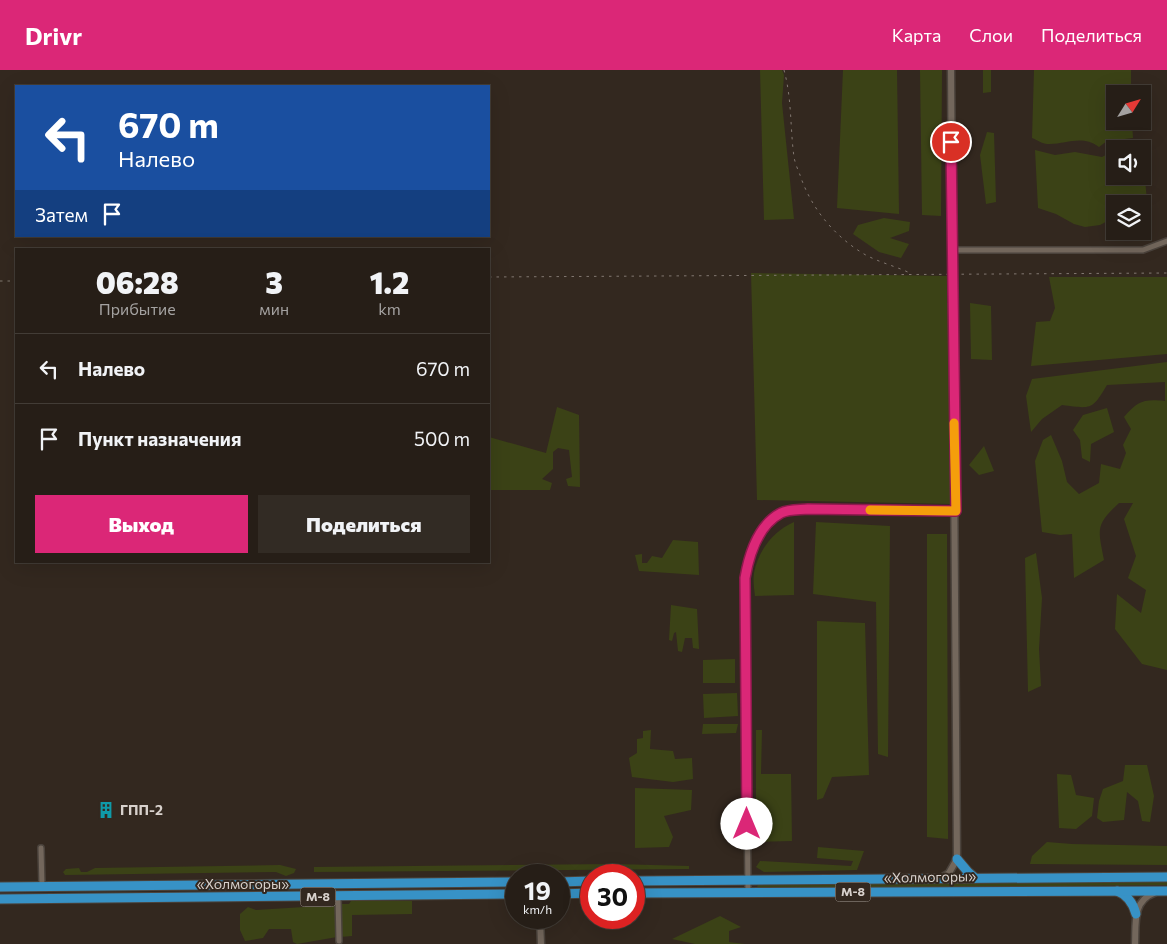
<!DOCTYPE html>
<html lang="ru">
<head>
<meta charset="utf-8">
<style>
	:root { --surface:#261e17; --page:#322b24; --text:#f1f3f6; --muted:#a4a2a1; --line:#423c36; --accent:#db2777 }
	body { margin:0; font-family:Commissioner,sans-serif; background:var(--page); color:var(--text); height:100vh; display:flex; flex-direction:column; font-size:19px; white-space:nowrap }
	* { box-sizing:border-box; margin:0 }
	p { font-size:16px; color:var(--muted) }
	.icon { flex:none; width:28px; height:28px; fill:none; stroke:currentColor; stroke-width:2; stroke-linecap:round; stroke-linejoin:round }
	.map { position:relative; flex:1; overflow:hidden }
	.panel { position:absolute; left:15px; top:178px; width:475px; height:315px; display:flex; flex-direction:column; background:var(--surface); border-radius:0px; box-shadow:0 5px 20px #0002,0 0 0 1px var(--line) }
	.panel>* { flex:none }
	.hud { position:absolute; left:15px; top:15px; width:475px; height:152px; border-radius:0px; box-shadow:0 5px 20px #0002,0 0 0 1px var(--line); background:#1a4fa0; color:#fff; overflow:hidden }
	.needle { width:32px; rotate:53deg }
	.controls { position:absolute; left:1106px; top:15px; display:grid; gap:10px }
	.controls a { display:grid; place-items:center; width:45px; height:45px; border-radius:0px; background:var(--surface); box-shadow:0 5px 20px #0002,0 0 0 1px var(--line); font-size:25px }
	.speed { position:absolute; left:505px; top:794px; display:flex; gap:10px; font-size:25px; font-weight:700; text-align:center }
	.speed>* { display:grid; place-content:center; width:65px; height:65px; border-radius:50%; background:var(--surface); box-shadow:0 5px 20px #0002,0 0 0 1px var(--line); line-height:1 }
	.speed small { font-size:12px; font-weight:400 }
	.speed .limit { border:8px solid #d22; background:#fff; color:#111 }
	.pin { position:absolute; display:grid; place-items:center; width:42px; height:42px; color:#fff; margin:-21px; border:2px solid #fff; border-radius:50%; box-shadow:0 1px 5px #0007 }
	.me { position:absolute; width:55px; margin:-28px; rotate:0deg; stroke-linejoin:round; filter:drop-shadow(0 0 4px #0008) }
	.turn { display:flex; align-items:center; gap:18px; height:105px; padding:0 20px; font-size:22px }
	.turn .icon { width:65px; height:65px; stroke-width:2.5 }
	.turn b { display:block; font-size:35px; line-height:42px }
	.then { display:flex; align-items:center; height:48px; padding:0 20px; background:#0003; gap:10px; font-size:19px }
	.eta { display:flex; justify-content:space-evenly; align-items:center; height:85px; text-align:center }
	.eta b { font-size:30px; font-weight:800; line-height:35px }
	.action { display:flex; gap:10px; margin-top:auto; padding:10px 20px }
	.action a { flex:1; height:58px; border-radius:0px; background:var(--accent); color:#fff; font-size:20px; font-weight:800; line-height:58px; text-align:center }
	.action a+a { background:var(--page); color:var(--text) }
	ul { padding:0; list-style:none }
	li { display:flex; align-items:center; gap:15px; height:70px; padding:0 20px; border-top:1px solid var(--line) }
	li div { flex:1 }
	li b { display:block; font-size:19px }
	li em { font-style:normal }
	header { display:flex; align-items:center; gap:30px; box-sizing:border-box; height:70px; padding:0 25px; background:var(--accent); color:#fff }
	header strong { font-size:24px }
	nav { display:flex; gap:28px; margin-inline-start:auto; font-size:18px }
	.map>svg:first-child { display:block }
	.green { fill:#3b4216 }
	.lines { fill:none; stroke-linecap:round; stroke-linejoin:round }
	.minor-casing { stroke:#4b433c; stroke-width:8 }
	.tertiary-casing { stroke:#4b433c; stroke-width:9 }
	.trunk-casing { stroke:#4b433c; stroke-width:11 }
	.minor { stroke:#73675c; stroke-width:5 }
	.tertiary { stroke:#73675c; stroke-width:6 }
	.trunk { stroke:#3792c6; stroke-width:9 }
	.rail { stroke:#827871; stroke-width:1; stroke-dasharray:2.5 5; stroke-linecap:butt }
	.route-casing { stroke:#8e194d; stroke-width:12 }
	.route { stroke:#db2777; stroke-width:9 }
	.slow { stroke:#f59e0b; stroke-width:9 }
	.labels { text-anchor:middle; stroke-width:4; stroke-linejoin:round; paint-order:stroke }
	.shield { fill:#33281f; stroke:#a69e98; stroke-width:1 }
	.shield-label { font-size:12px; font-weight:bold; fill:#d8d1cc }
	.poi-label { font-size:14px; font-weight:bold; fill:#d8d1cc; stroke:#33281f; text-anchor:start }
	.street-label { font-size:14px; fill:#d8d1cc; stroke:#33281f }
</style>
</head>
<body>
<header>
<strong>Drivr</strong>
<nav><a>Карта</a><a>Слои</a><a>Поделиться</a></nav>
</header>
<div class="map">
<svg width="1167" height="874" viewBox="0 0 1167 874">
	<rect width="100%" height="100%" fill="#33281f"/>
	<g class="green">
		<path d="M760,0H782L784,5L782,33L794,149L764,150Z"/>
		<path d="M843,0H897L899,144L837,138Z"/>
		<path d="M920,0H942L941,146L922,145Z"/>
		<path d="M983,0H991V22L983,23Z"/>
		<path d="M1034,0H1131V24H1115V51H1132L1133,68L1107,71L1099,77C1081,64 1066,75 1047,74C1043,74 1037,70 1032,68Z"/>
		<path d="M987,62L994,63L996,132L986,134L980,85Z"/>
		<path d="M1035,80L1055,85L1075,82L1102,87L1115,80V106H1143L1145,109L1149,154L1146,163L1141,161H1142V134H1115V147L1100,155L1085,157L1074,154L1056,144L1038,138Z"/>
		<path d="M884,148L910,152L909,161L890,168L909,174L901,188L879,182L853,164L858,155Z"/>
		<path d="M751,203L947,206V233H949L950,434L757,430Z"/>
		<path d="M1049,207H1167V284L1031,296L1036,252L1050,251L1055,238Z"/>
		<path d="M970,233L991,236L992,290L971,289Z"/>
		<path d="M1167,292V600L1142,594L1115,559L1117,524L1141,543L1146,520L1128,508L1136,486L1124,449L1133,433H1119C1095,455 1098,459 1104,490L1074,508L1072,464L1060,465L1042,462L1035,391L1043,370L1051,365L1062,391L1067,412L1079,424L1099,413L1101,394L1120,399L1126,383L1123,375L1131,359L1124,347C1138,331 1143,329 1165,331V312L1107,315C1092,340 1092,339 1062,335L1042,349L1031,362L1026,326L1032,309Z"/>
		<path d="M557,337L579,345L580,417L568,416L566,409L572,407L569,380L558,378L553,382V399L542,409L552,413L550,420H489V367L546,383Z"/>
		<path d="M1107,338L1114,362L1091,374L1090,392L1082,388L1080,370L1073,360L1083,345Z"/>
		<path d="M984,376L994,401L979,405L969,395Z"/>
		<path d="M794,452V525L755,526C754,519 753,510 754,503C758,481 773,461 794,452Z"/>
		<path d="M816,452L890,456L888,687L878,684L876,532L813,524Z"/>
		<path d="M927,464H947L948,769L927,767Z"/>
		<path d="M673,470L698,472L699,505L639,501L635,485L642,484V493H647L652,486L662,488Z"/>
		<path d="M1036,483L1042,528L1039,579L1041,616L1028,622L1025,488Z"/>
		<path d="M671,535L697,539L699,579L693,578L692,568H685L682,582L678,581L676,562L674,563L672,571L669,570Z"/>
		<path d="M817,551L865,553L869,705L832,707L823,728L817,730Z"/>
		<path d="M735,589V613H703V590Z"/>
		<path d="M737,623L738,646L704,648L703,624Z"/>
		<path d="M703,654H738L736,663L702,664Z"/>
		<path d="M651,660L650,679L673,681L675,689L692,688L693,709L673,712L632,707L629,688L637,683V669L643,668V661Z"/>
		<path d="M756,660H762L761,704H791L792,771L756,772Z"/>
		<path d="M1125,695H1147L1154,726L1150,752L1142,751L1138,731L1127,722L1124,750L1103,752L1097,748L1099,731L1103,719L1123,711Z"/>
		<path d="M1057,704L1071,705L1076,725L1094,728L1092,746L1076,759L1059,758Z"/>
		<path d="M635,718L692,720L691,740L664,746L673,767L669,777L635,778Z"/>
		<path d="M1047,772L1072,774L1167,776V795L1030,794L1032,786Z"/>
		<path d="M818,777L864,781L857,800L764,802L756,797L760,791L851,796L853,791L817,788Z"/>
		<path d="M615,794L689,796V799L314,802V797Z"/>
		<path d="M280,795L296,799L294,803L286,806L276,802L65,805L63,802L66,799L79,798L81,802H87L95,798Z"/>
		<path d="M1167,811V815L758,819L757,817L758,815Z"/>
		<path d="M351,831H412V844L352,845V866L340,867L339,834H349Z"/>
		<path d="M336,835L337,867L297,874L293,872L291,859H269L263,868L245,871L240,860V844L248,837L256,840Z"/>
		<path d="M720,846L741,857L729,861V872L745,874H695L672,869Z"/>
	</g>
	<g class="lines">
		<g class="minor-casing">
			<g id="minor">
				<path d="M952,180H1143L1167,171"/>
				<path d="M41,778L42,816"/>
				<path d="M748,823L745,508C749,485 758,455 781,443C789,439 800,440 809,439L956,441"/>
				<path d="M338,827L339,871"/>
			</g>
		</g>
		<g class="tertiary-casing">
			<g id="tertiary">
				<path d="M941,808L949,803L957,789L951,0"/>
				<path d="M540,848L541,874"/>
				<path d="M1135,874C1136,855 1132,831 1154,823"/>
			</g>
		</g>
		<g class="trunk-casing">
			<g id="trunk">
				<path d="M957,789L968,802L975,808"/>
				<path d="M634,811L1167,807"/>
				<path d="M559,812L591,811"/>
				<path d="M0,817L516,812"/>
				<path d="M1117,821C1128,825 1133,833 1136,844"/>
				<path d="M634,823L1167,821"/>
				<path d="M559,824L591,823"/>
				<path d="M0,829L516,824"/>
			</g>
		</g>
		<use href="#minor" class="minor"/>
		<use href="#tertiary" class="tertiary"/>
		<use href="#trunk" class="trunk"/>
		<g class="rail">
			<path d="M784,0C792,29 790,58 794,87C795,93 798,100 800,105C811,138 834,166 864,184C878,192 895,196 910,203"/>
			<path d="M489,207L1167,203"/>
			<path d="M0,211H16"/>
		</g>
	</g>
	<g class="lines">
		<g class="route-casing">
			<path id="route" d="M747,754L745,508C749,485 758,455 781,443C789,439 800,440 808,439L956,441L951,72"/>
		</g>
		<use href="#route" class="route"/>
		<path class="slow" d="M870,440L956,441L954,353"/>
	</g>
	<defs>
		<g id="building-bare" transform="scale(1.35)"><path d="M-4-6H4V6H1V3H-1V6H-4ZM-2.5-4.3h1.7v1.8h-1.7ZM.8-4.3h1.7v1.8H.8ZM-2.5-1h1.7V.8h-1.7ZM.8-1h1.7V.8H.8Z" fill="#0f9aa8" stroke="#33281f" stroke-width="2.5" paint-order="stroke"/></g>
	</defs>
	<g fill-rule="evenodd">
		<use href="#building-bare" x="106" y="740"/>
	</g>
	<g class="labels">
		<g class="shield">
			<rect x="835.5" y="812.5" width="35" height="19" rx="4"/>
			<rect x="300.5" y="817.5" width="35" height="19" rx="4"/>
		</g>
		<g class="shield-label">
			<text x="853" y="826">М-8</text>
			<text x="318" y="831">М-8</text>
		</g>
		<g class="poi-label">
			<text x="120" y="745">ГПП-2</text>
		</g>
		<g class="street-label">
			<text transform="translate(930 807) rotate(-1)" y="5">«Холмогоры»</text>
			<text x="243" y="819">«Холмогоры»</text>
		</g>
	</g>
</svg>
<div class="controls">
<a><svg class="needle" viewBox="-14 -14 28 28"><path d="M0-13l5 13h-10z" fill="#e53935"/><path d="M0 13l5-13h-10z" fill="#a4a2a1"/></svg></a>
<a><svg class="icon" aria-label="sound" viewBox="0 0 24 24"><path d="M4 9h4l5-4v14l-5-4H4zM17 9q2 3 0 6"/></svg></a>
<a><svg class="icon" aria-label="layers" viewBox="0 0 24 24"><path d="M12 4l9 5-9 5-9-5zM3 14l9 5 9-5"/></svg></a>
</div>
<div class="speed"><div>19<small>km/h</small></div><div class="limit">30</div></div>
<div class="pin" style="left:951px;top:72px;background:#d93025"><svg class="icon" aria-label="arrive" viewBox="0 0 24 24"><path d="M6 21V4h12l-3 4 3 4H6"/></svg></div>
<svg class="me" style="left:747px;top:754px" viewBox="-20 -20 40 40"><circle r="19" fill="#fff"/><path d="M0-13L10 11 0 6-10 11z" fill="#db2777"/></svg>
<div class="hud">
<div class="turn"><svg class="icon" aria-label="left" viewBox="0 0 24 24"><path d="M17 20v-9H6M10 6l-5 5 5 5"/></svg><div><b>670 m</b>Налево</div></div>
<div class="then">Затем<svg class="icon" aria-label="arrive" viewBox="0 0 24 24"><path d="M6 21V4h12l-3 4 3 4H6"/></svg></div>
</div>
<section class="panel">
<div class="eta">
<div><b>06:28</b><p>Прибытие</p></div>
<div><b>3</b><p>мин</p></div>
<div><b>1.2</b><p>km</p></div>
</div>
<ul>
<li><svg class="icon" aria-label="left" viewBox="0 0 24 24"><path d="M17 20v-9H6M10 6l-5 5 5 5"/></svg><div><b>Налево</b></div><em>670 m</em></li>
<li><svg class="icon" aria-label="arrive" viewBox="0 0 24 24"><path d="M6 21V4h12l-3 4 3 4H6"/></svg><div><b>Пункт назначения</b></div><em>500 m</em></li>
</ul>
<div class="action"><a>Выход</a><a>Поделиться</a></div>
</section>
</div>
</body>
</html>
